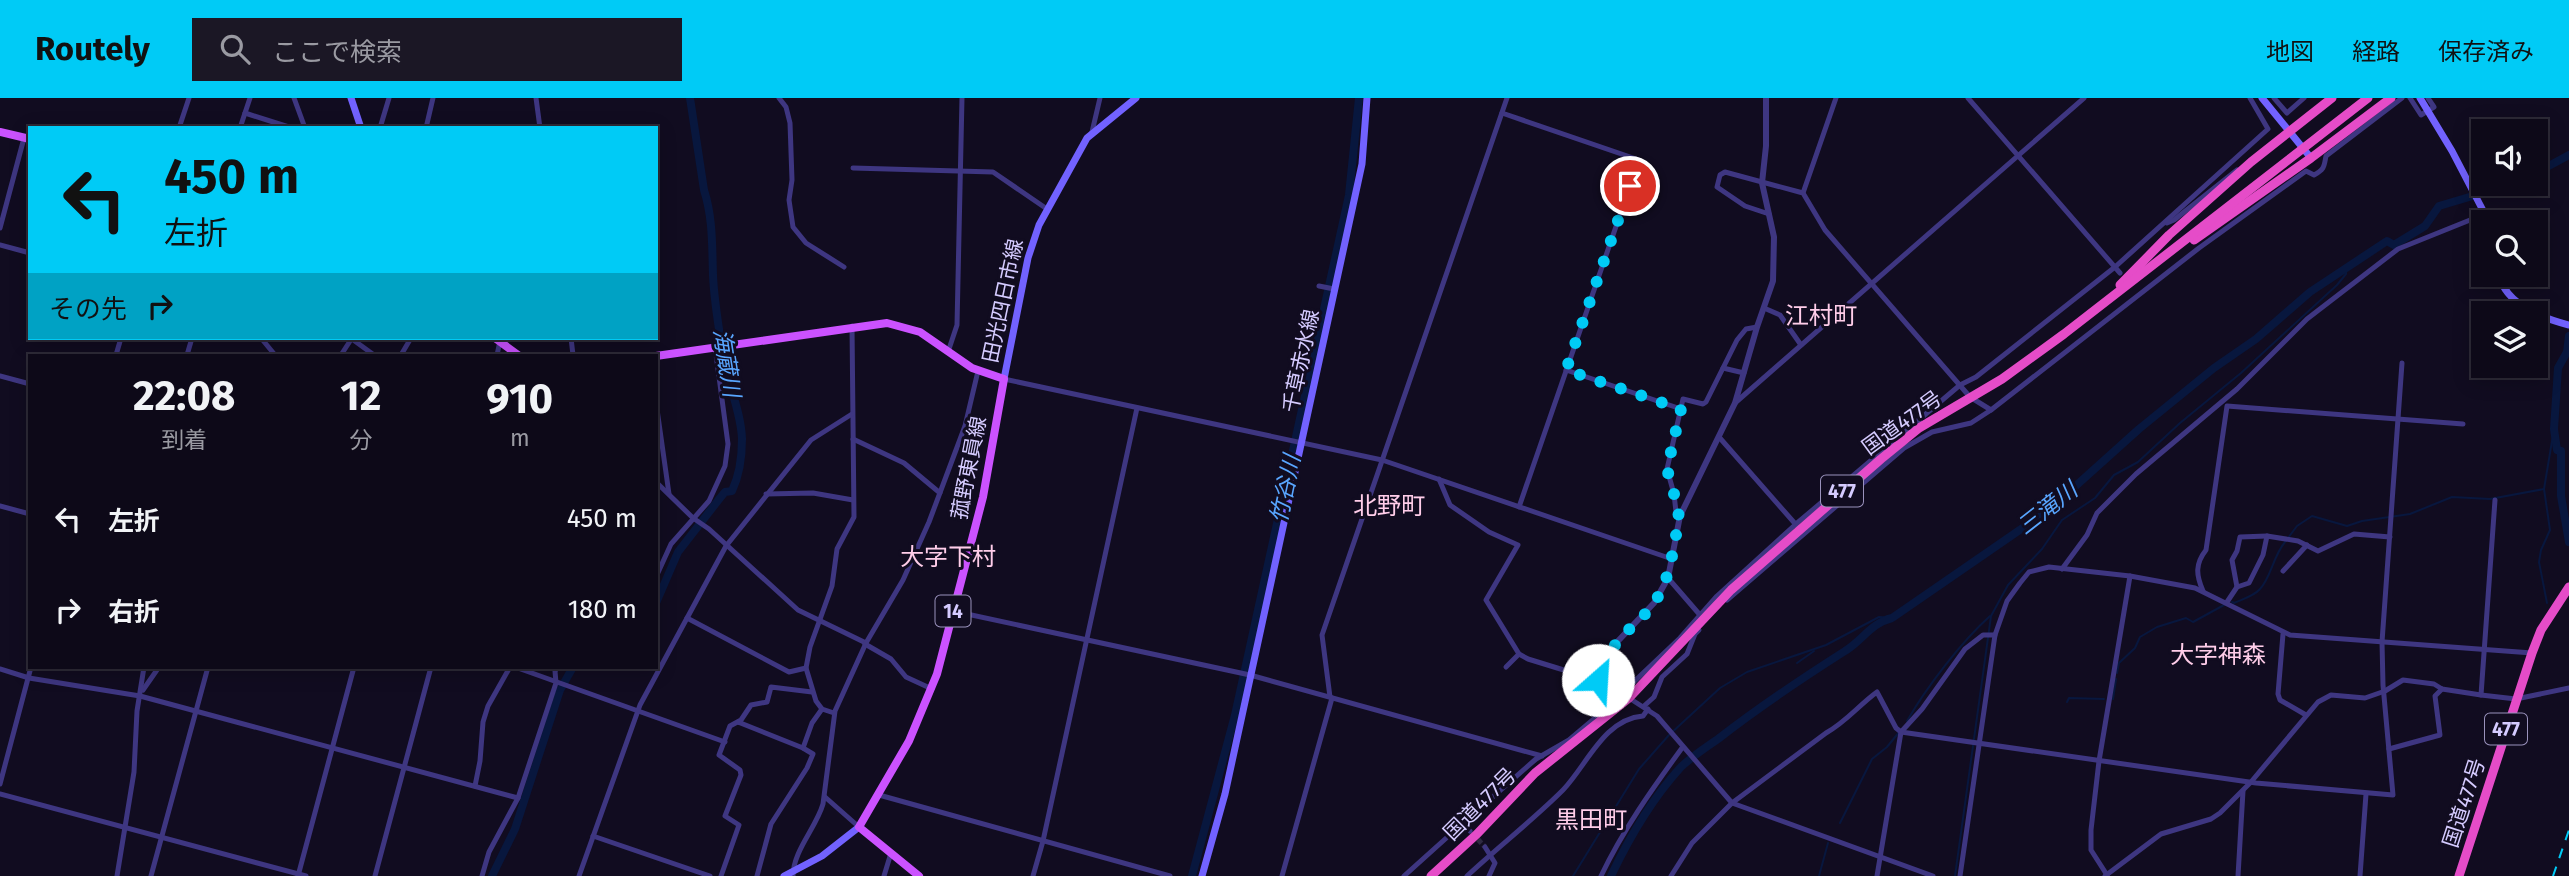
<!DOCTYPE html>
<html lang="ja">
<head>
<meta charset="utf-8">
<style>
	:root { --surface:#0d0918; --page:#1b1725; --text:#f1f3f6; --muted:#9a9aa2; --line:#2d2a37; --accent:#00cbf6 }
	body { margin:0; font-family:"Fira Sans","Noto Sans JP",sans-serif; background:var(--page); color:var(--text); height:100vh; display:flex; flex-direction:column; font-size:26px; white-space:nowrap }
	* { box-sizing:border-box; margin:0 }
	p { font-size:23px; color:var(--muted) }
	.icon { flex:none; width:38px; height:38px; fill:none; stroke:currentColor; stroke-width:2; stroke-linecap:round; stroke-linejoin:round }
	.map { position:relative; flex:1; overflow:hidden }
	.side { position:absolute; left:28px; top:256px; width:630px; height:315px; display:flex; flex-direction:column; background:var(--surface); border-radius:0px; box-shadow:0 4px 18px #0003,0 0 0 2px var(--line) }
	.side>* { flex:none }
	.banner { position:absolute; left:28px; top:28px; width:630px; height:214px; border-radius:0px; box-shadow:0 4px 18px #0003,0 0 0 2px var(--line); background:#00cbf6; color:#111; overflow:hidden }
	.controls { position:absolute; left:2471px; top:21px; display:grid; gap:14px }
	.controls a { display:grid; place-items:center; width:77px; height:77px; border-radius:0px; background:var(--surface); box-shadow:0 4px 18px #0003,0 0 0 2px var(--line); font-size:35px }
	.pin { position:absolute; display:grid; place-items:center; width:60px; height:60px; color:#fff; margin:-30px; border:4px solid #fff; border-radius:50%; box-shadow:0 2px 7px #0007 }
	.me { position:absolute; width:77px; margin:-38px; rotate:26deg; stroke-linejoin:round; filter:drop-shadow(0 0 5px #0008) }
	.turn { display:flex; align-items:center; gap:24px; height:147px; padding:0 21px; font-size:32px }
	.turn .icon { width:91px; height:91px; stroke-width:2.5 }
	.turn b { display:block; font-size:49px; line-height:60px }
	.then { display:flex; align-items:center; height:66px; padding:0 21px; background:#0003; gap:14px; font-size:26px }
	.eta { display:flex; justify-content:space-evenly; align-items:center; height:119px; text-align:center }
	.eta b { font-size:42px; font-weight:700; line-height:49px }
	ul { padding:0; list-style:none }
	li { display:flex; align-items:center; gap:21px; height:91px; padding:0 21px }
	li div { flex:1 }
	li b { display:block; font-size:26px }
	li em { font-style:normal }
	header { display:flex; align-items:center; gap:42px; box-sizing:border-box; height:98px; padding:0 35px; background:var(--accent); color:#111 }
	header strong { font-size:33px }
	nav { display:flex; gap:38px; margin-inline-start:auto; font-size:24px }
	.search { width:490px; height:63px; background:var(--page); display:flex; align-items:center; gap:18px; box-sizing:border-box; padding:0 24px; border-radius:0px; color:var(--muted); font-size:26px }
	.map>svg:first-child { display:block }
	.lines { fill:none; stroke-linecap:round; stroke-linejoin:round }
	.stream { stroke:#08173e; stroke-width:2 }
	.river { stroke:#08173e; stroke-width:8 }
	.minor-tunnel { stroke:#2e2941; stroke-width:5; stroke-dasharray:5 2.5; stroke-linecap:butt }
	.minor { stroke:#3e3681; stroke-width:5 }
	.tertiary { stroke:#3e3681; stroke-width:6 }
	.secondary { stroke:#7262ff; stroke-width:7 }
	.primary { stroke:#cb52ff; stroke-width:8 }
	.trunk { stroke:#e54cc8; stroke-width:9 }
	.rail { stroke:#00cbf6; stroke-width:2; stroke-dasharray:10 9; stroke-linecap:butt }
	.route { stroke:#00cbf6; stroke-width:12; stroke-dasharray:0 21.6 }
	.labels { text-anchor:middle; stroke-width:6; stroke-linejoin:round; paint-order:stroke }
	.shield { fill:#110c20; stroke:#9a92bc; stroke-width:2 }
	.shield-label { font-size:19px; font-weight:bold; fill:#d5cbff }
	.street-label { font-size:21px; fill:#d5cbff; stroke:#110c20 }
	.water-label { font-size:23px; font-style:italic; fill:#59a6ff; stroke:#110c20 }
	.quarter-label { font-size:24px; fill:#ffcde9; stroke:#110c20 }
</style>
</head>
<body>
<header>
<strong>Routely</strong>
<div class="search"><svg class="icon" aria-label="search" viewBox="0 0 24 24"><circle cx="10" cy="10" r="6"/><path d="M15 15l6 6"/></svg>ここで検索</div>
<nav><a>地図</a><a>経路</a><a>保存済み</a></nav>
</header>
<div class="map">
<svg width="2569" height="778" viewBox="0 0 2569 778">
	<rect width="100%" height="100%" fill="#110c20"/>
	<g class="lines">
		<g class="stream">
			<path d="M2288,440L2297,428L2312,418L2347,428L2362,423L2410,416L2452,399L2490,401L2544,391"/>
			<path d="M2232,504L2234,505C2243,501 2254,498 2260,491C2271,480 2273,458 2285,444"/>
			<path d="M2547,505L2539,464L2541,452L2550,432L2544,391L2554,331"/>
			<path d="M1797,565L1814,553"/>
			<path d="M2117,575L2119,565L2135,550L2140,539L2157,529L2186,520L2193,524L2224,507"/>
			<path d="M2113,601L2116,581"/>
			<path d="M2067,604L2069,600L2104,601"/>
			<path d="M1907,623C1926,590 1961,544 1990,518"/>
			<path d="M1840,725L1872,661L1887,649L1900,633"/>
			<path d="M1573,778L1639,671L1669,637L1720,590L1747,574L1826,547L1879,519L1892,520"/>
			<path d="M1819,778L1828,745"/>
			<path d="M1955,778L1991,518L2008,487L2042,451L2062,422L2095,400L2114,377L2138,364L2180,325L2241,275L2337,187L2346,176V169"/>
		</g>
		<g class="river">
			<path d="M2536,75L2569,57"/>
			<path d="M2569,238L2567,254L2558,270L2554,331L2557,352L2561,353V398L2569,444"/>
			<path d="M656,505L678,454L720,400L725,394L732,393C740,376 742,360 742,341C741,312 727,285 723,257C719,231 714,203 713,177C712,148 713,120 704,92L690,0"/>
			<path d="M492,778L515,731L560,592L573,569"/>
			<path d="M1192,778L1235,617L1349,97L1359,0"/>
			<path d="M1611,778C1629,740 1652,701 1680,670C1691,659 1705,650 1718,641C1759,609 1801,581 1845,553C1862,543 1871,525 1892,520L2050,411L2139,331L2214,270L2256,241L2310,194L2387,143L2394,147L2425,128L2439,108L2513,86"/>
		</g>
		<path class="minor-tunnel" d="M1473,736L1485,749"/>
		<g class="minor">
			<path d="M294,0L305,30"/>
			<path d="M536,0L540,30"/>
			<path d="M779,0L786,9L790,25L792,82L789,102L793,129L806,145L844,169"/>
			<path d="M1968,0L2120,175"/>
			<path d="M2274,0L2287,15L2304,0"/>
			<path d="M2410,0L2421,17L2434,9L2428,0"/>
			<path d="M245,15L292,30"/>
			<path d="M1502,15L1639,62L1519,409"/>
			<path d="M179,30L189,0"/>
			<path d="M240,30L250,0"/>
			<path d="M380,30L389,0"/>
			<path d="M426,30L433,0"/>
			<path d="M1092,34L1100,0"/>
			<path d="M853,70L993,74L1047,111"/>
			<path d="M1803,95L1836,0"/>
			<path d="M1769,116L1745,108L1717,89L1720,77L1725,74L1803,95L1825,132L1970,299L1991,312L2199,150L2306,73L2314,77C2325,71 2324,68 2326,58L2402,0"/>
			<path d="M2167,125L2174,122L2237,72"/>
			<path d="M0,130L24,40"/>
			<path d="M0,147L30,155"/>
			<path d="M1319,188L1334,191"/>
			<path d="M1764,210L1780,217L1801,247"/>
			<path d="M261,240L275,257"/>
			<path d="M571,240L573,257"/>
			<path d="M352,241L374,257"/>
			<path d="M948,254L957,227L962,0"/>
			<path d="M116,257L121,240"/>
			<path d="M187,257L192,240"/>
			<path d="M341,257L352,240"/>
			<path d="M401,257L411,240"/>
			<path d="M497,257L500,243"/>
			<path d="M1723,270L1744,275"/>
			<path d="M1566,272L1681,311"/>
			<path d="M0,278L30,286"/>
			<path d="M1004,281L1382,362L1672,461"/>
			<path d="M656,304L669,396"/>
			<path d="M1735,305L2084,0"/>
			<path d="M1719,339L1798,429"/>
			<path d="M853,341L904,365L940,395"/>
			<path d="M1439,381L1450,407L1489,434L1518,447L1486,502L1519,556L1528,561L1580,577L1589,578L1607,573"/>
			<path d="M656,384L693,420L709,431L798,512L866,545"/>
			<path d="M766,396L813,395L853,402"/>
			<path d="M0,408L30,416"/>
			<path d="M1680,418L1676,414L1674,396L1667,371L1683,301L1703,306L1706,304L1737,242L1746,231L1757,229"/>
			<path d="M2062,471L2087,437L2097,415L2136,376L2237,291L2307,221L2398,151L2485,116"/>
			<path d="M2283,473L2307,447"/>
			<path d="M656,479L671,446L709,403L725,368L728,346L715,249"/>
			<path d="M1668,480L1700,517"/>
			<path d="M2237,489L2232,462L2237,453L2240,439L2267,438"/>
			<path d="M2203,493C2196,477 2195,466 2206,452L2227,308L2463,326"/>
			<path d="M1727,502L1904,350L1932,334L1971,325L1991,312"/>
			<path d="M2227,504L2237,489L2249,485L2263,457L2267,438L2298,443L2318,453L2354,436L2390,439"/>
			<path d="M953,513L1250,577L1542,658"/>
			<path d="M687,520L789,574L806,570"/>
			<path d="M2283,536L2278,596L2280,602L2306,617"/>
			<path d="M865,546L891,561L906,579L932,591"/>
			<path d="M515,569L725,644"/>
			<path d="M1506,569L1519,556"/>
			<path d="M0,571L29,580L140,598L518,700"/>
			<path d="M143,592L159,569"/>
			<path d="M1622,595L1680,540L1717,498L1796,426L1960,287L1976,279L2115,169L2268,31L2250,0"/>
			<path d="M2481,597L2495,402"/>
			<path d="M1330,599L1322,537L1507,0"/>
			<path d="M1629,600L1657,618L1732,705L1933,778"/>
			<path d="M1644,608L1654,599L1662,579L1687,556L1695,536L1699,532"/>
			<path d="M834,615L822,611L816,603L806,570L810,549L832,488L837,451L854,419L852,228"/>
			<path d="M738,624L803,650"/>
			<path d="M2389,651L2440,637L2435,598L2442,591"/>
			<path d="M0,686L31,569"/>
			<path d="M475,688L480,663L483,624L488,608L510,569"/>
			<path d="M0,696L306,778"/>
			<path d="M879,697L1170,778"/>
			<path d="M825,699L859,729"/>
			<path d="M1470,733L1463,725L1536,661L1569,642L1601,615L1605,609L1607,590L1598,582L1597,577"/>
			<path d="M593,738L710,778"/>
			<path d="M1485,749L1495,765L1489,778"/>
			<path d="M2107,777L2091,752V732L2099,663L2130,478"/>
			<path d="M117,778L134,674L137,613L144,569"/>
			<path d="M151,778L208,569"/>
			<path d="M298,778L354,569"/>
			<path d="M375,778L431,569"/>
			<path d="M482,778L489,754L518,700L556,585L555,573L558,569"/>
			<path d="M579,778L640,607L726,448L811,342L852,316"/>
			<path d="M721,778L739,727L725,718L741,677L740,672L719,657L730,628L741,622L751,607L767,604L771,589L812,594"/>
			<path d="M757,778L771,726L807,670L813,656L803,650L812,625L822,611"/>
			<path d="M793,778C793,753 816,730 823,706L835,613L866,545L903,482L929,424L965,328L978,273"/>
			<path d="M884,778L891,755"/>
			<path d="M1033,778L1043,743L1137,310"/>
			<path d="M1282,778L1332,600"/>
			<path d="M1404,778L1463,725"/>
			<path d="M1467,778C1498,749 1533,722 1563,692C1587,667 1604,621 1643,618L1648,611"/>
			<path d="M1601,778C1623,732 1652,691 1682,650"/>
			<path d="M1671,778L1692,745L1732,705L1826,635C1846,624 1859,607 1877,594L1896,630L1901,634L2256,685L2393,697L2383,587L2382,544L2402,265"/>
			<path d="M1877,778L1901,634L1922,611L1965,551L1983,537H1995"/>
			<path d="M1960,778L1995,537L2007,503L2020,485L2029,474L2049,469L2130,478L2195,490L2290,537L2532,555"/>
			<path d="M2105,778L2161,736L2211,721L2220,715L2251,684L2318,604L2331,597L2365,600L2385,593L2403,582L2434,586L2442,591L2481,597L2516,601L2569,590"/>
			<path d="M2238,778L2243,693"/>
			<path d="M2360,778L2366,696"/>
		</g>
		<path class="tertiary" d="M1629,600L1613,585L1607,573L1609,560L1618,543L1654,505L1668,480L1680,418L1735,305L1757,229L1773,183L1774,139L1762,85L1766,48V0"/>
		<g class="secondary">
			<path d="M351,0L361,30"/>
			<path d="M2262,0L2311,60"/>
			<path d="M2420,0L2452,53L2489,124"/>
			<path d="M2499,177C2506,207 2542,220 2569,227"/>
			<path d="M1004,281L1028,160L1039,127L1087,40L1136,0"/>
			<path d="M784,778L822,758L859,729"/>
			<path d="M1202,778L1225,696L1362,66L1367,0"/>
		</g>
		<g class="primary">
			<path d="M0,34L30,41"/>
			<path d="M495,240L518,257"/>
			<path d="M656,258L887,225L920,234L972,270L1004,281L983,399L937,576L909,643L859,729L919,778"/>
		</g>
		<g class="trunk">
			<path d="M2194,142L2311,60L2391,0"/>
			<path d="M2120,187L2169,137L2251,64L2332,0"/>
			<path d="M1431,778L1477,736L1535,675L1629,600L1731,492L1881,361L1919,330L2002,281L2064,236L2368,0"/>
			<path d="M2459,778L2532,555L2541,532L2569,489"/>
		</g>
		<path class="rail" d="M2553,778L2569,732"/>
	</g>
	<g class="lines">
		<path class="route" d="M1598,582L1597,577L1607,573C1606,541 1641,527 1656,502C1672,476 1673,447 1680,418L1676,414L1674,396L1667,371L1681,311L1566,272L1630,88"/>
	</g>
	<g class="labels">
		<g class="shield">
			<rect x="1821" y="377.5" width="42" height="31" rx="5"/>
			<rect x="935.5" y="497.5" width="35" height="31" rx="5"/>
			<rect x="2485" y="615.5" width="42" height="31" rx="5"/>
		</g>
		<g class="shield-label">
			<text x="1842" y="400">477</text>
			<text x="953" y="520">14</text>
			<text x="2506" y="638">477</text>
		</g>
		<g class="street-label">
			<text transform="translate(1003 203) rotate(-78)" y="7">田光四日市線</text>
			<text transform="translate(1301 263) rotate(-78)" y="7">千草赤水線</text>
			<text transform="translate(1902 325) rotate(-36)" y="7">国道477号</text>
			<text transform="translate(969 370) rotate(-79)" y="7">菰野東員線</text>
			<text transform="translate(2464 705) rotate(-72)" y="7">国道477号</text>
			<text transform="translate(1480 706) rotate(-45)" y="7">国道477号</text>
		</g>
		<g class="water-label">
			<text transform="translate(727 265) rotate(81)" y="8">海蔵川</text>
			<text transform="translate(1285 391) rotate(-78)" y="8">竹谷川</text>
			<text transform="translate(2047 410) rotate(-38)" y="8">三滝川</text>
		</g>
		<g class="quarter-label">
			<text x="1821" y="226">江村町</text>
			<text x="1389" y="416">北野町</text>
			<text x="948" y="467">大字下村</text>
			<text x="2218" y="565">大字神森</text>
			<text x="1591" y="730">黒田町</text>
		</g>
	</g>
</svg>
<div class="controls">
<a><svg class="icon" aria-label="sound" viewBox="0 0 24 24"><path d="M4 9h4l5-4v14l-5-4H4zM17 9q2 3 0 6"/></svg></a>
<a><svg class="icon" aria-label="search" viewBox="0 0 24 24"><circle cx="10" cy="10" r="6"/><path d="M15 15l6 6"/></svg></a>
<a><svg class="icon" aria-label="layers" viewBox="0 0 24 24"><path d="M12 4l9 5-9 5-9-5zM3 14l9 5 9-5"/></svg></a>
</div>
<div class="pin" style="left:1630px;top:88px;background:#d93025"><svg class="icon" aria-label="arrive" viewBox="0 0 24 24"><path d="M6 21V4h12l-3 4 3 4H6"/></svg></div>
<svg class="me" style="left:1598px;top:582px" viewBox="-20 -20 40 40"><circle r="19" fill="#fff"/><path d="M0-13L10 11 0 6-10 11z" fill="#00cbf6"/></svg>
<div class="banner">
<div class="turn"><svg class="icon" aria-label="left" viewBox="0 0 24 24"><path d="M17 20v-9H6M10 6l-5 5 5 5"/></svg><div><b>450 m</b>左折</div></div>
<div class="then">その先<svg class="icon" aria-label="right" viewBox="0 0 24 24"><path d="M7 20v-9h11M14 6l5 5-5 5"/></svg></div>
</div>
<section class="side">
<div class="eta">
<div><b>22:08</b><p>到着</p></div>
<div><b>12</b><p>分</p></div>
<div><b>910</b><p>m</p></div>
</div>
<ul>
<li><svg class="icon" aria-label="left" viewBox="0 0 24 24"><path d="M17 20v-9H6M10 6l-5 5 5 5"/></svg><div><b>左折</b></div><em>450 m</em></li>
<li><svg class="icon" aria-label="right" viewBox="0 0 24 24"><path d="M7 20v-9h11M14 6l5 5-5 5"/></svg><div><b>右折</b></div><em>180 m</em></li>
</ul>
</section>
</div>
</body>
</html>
